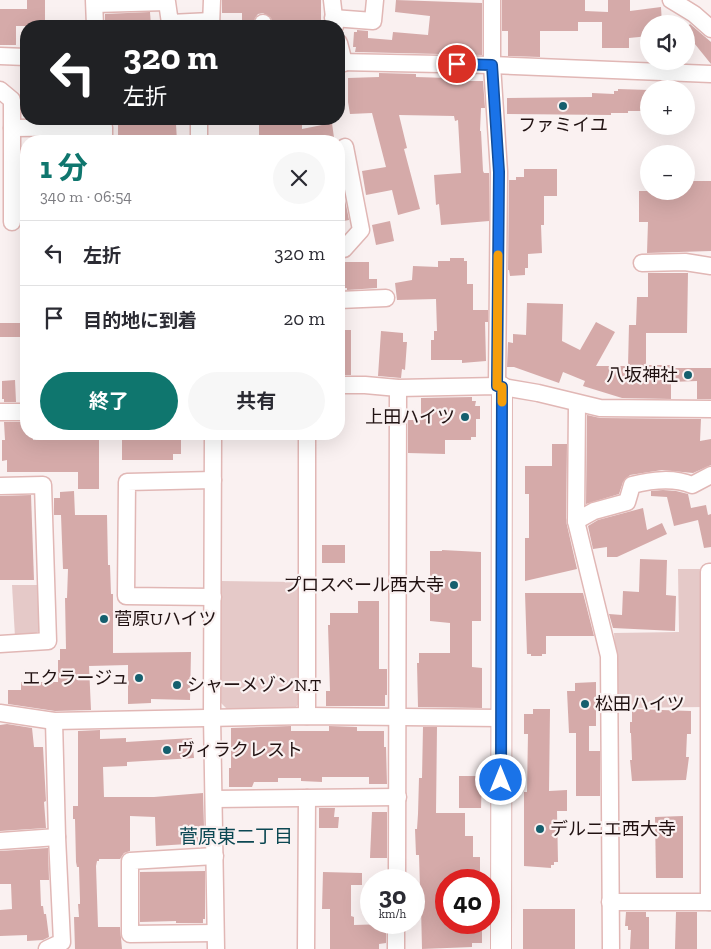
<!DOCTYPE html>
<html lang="ja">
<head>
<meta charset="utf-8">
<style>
	:root { --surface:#fff; --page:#f7f7f7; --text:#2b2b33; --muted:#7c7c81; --line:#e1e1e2; --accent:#0f766e }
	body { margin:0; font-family:"Zilla Slab","Noto Sans JP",serif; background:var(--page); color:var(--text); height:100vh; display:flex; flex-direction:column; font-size:19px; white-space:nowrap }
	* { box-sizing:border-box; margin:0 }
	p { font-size:16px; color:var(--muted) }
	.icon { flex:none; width:28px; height:28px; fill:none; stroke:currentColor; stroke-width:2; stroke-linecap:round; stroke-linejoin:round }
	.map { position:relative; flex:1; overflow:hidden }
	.panel { position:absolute; left:20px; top:135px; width:325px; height:305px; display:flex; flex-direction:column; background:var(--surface); border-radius:20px; box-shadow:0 5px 20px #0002 }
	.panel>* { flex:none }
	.top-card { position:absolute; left:20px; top:20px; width:325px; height:105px; border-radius:20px; box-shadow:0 5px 20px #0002; background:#202124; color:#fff; overflow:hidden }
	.tools { position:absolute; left:640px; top:15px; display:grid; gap:10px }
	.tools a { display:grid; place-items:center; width:55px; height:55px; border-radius:50%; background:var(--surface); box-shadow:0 5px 20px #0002; font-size:25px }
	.speed { position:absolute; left:360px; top:869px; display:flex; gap:10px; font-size:25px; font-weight:700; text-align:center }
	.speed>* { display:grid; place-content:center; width:65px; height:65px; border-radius:50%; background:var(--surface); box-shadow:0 5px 20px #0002; line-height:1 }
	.speed small { font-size:12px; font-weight:400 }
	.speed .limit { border:8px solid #d22; background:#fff; color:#111 }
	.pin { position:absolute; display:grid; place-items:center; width:42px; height:42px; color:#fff; margin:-21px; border:2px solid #fff; border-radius:50%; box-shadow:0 1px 5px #0007 }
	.me { position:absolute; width:55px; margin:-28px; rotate:0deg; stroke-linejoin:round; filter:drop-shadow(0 0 4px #0008) }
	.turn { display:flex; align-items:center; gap:18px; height:105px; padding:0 20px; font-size:22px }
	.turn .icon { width:65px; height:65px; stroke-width:2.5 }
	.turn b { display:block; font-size:35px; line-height:42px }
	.round { display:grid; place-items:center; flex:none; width:52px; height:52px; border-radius:26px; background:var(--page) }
	.overview { display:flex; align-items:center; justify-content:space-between; height:85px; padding:0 20px }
	h1 { font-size:30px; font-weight:700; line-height:38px; color:var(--accent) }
	.cta { display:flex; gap:10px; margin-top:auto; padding:10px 20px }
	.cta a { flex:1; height:58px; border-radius:30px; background:var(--accent); color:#fff; font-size:20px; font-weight:700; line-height:58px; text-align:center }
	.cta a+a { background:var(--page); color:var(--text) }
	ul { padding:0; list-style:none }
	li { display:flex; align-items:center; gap:15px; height:65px; padding:0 20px; border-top:1px solid var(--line) }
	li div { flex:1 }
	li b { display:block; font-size:19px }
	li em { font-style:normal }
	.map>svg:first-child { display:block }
	.green { fill:#e5c9c8 }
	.building { fill:#d5aaa9 }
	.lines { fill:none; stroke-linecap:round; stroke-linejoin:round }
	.minor-casing { stroke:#e1b7b5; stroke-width:19 }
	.tertiary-casing { stroke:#e1b7b5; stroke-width:22 }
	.minor { stroke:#fff; stroke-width:16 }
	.tertiary { stroke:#fff; stroke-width:20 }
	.route-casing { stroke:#114b97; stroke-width:12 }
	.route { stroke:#1a73e8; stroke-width:9 }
	.slow { stroke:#f59e0b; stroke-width:9 }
	.poi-dot { fill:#155f6e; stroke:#faf1f1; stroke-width:2 }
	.labels { text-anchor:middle; stroke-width:4.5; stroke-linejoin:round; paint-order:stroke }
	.poi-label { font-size:18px; fill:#211212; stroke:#faf1f1; text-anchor:start }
	.neighbourhood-label { font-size:19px; fill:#0c4853; stroke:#faf1f1 }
</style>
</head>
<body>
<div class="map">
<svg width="711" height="949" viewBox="0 0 711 949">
	<rect width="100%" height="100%" fill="#faf1f1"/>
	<g class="green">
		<path d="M678,569H703L705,707L619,708L614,633L679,632Z"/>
		<path d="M221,581L301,582L300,703L291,712L229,711L220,702Z"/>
		<path d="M12,585H40L42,629L31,637H15Z"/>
	</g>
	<g class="building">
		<path d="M27,0H45V26H16V45H0V9H27Z"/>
		<path d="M222,0H321V26H273L271,18L263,13L258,14L255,18L253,26H242V13H222Z"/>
		<path d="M396,0L482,3V55L355,52L356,47H353L354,32H357V30L368,31V38L392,40L393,32L428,35L430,16L395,12Z"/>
		<path d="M502,0H585V11L608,12V0H630V11L661,7L662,24H649V36L629,38V48H602V22H578V31H540V57L508,56V31H502Z"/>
		<path d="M150,12L151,26H105V14Z"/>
		<path d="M690,24L711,42V64L686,33V28Z"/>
		<path d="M379,73L416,74V77L448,78V80L450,81H483L485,108H481L480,131H481L483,171L484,173H489V221L441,225L439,204L436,205L434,175L461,173L458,120L455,121L454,116L399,115L407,148L404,149L420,209L398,215L392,190L366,195L362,171L386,167L372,113L350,114L348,102V78L379,77Z"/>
		<path d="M618,89L649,90L648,111H628V113H611V115L507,114V98L592,97V93L614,94V91H618Z"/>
		<path d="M118,123H134V125L176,124L177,141H121V135H118Z"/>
		<path d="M332,123L334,138L315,141H259V124H302V129Z"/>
		<path d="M524,169H557V196H544V225H541L542,253L528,254V268H525V275L510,276L509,270H508L509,180H516V177H524Z"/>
		<path d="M686,181H711V251L647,253L648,222H639V191H686Z"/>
		<path d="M342,185L349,220L339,222V186Z"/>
		<path d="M390,221L394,241L376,245L372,225Z"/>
		<path d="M450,258H464V261H467V284H473V310H488V322H485L486,361L462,363V360H431V340H434V331H437L436,299L397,300L395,283L412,280L413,266L438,267V261H450Z"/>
		<path d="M339,262H369V279H377V288L347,290V288H339Z"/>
		<path d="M648,273H688L687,333H646V365H671V368H711V399H697V381L671,382V399L622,398L583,386L585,381L563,372L559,383L514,367H507L508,342L513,343V334L526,335L527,303L563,304L562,341L580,350L596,322L615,332L596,366H628L629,325H636L637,297H648Z"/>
		<rect x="0" y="323" width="26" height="14"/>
		<rect x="339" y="330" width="12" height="45"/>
		<path d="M381,331L403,333V342H407L405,370L402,369L401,378L378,376Z"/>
		<path d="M15,380L16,402H4V399H2V381Z"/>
		<path d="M472,397V401H476L475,406H480V419H476V437H471V440H445V454L408,453V420H421V398Z"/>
		<path d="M587,415L600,418L701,419L700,441L711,439V465L693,473L662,470L630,475L623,482L619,494L586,504Z"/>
		<path d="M4,422H26V434H33V440H60V434H96V439H99V489H78V472H7V460L2,461V440H5Z"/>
		<path d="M122,437H181V454H173V460H122Z"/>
		<path d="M552,444H567L566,521L577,569L525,581V538H529V494H525V466H552Z"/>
		<path d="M663,490L676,491L688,494L691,508L706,505L708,515L711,514V547L704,548L698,520L674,526L667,497L651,496V491Z"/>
		<path d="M74,491L75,515H107L108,565H110L111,594H113V653L191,652L190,700L151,699V703L128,704V665L89,666L91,710L55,711L8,704V690H21V682H58V660H60V649H66L65,598H67L68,569H63L61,515H54V498H60V492Z"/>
		<path d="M31,495L34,580H0V496Z"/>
		<path d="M643,508L647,530L662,523L667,534L617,557H607V547L593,549L588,526L598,520Z"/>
		<rect x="322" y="545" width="23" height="18"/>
		<path d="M442,550L481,552V621H472V667L482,668V708L418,707L417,663H419V653H450V623L430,621V551H442Z"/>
		<path d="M640,559L667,560L666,595L676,596L675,631L613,628L609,614L622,615L623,591L639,592Z"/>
		<path d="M525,593H583L594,636H546V654H542V656H531V654H527Z"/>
		<path d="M358,601H379V669H387V695H385V706H326V691H330L328,625H330V613H358Z"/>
		<path d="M596,682V726H589V751H600V796H576V733H569L567,691H575V683Z"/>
		<path d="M533,709H550L549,791L567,790V811H557L558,862H554V865H551V868L524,866V792H527L528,734H524V714H533Z"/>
		<path d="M632,709L691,711V734H687L686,757H689L686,780L632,781L630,760H632L631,733H630V722H632Z"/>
		<path d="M7,724L32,728L34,747H43L46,801L44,802L46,828L0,831V725Z"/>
		<path d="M291,726V731H329V726L357,727V731H384V747H386L387,784H369V777H322V782L301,781V778H278V782H254L252,787H229V768H231V728Z"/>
		<path d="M423,727H437L436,813H465V836H473V857H480V871H472V879H446V922H461V927H482V943H472V947L422,949L421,907H414V888H420L419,855H416L415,829H417L418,814L419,778H422Z"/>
		<path d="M100,730V739L126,738V742L192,738L194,758L127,762V766L103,767L104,797H154L203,793L204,827H201L202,843L156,846L155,817L130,816V851L124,853L120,859H99V861H97L96,866L98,927H120L122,949H75L74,917H79L78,904H80V900L79,867H77L76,862L75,819H73V806H78V731Z"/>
		<path d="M459,776H482L481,808H459Z"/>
		<path d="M319,808H335L334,817H339L338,828H319Z"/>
		<path d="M372,812H387V858H370Z"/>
		<path d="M683,816V878H656L655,817Z"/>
		<path d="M48,848L49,880H40L41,906H43L44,914H46L49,937L43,940L27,941V935L0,936V910L12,909L11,884H0V851Z"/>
		<path d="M205,871V919H203V923H176V921L140,922V872Z"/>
		<path d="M323,872L362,873V885H351V916L354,917V925L386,924V943L379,944V949H330V909H322Z"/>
		<rect x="523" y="909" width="52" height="40"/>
		<path d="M626,912H646V917H649V949H630L631,930H628V926H625Z"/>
		<path d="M676,912H697V949H675Z"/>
	</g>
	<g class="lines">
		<g class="minor-casing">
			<g id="minor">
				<path d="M94,0L95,26"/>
				<path d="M332,0L335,26"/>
				<path d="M492,0V65L499,172L497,386"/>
				<path d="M671,0L694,14L711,29"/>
				<path d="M95,4L167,2L170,23L211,21"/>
				<path d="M333,18L373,21L375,0"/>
				<path d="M263,23V26"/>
				<path d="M211,26L212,0"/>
				<path d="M339,43L344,63"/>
				<path d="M0,56L26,57"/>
				<path d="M339,62L492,65L711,74"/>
				<path d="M0,90L12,100V222"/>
				<path d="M12,128L104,127V141"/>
				<path d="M199,141V119"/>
				<path d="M339,249H344L361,230L345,147"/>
				<path d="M642,263L685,262L711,266"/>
				<path d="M339,300L386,298"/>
				<path d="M339,385H365L398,388L497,386L538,393L600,408L711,409"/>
				<path d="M577,403L576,521L609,656L611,949"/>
				<path d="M0,412H26"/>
				<path d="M213,434L212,716L216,949"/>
				<path d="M0,486L43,485L48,641L0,644"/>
				<path d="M576,521L594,511L627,502L632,485C652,480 673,477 692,485L711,475"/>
				<path d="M213,597L126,596L127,482L213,480"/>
				<path d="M0,713L54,721L307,716L501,718"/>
				<path d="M307,716V434"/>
				<path d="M214,799L398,797"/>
				<path d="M0,841L57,837"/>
				<path d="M215,856L130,861V934L215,933"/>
				<path d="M397,880L398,388"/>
				<path d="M610,902H711"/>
				<path d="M709,902V572H711"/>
				<path d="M47,949L62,942L57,837L54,721"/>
				<path d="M306,949L307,798"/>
				<path d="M396,949V922"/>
			</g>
		</g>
		<g class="tertiary-casing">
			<path id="tertiary" d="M501,949L502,387"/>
		</g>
		<use href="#minor" class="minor"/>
		<use href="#tertiary" class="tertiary"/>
	</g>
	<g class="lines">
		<g class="route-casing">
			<path id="route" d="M457,64L492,65L499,172L497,386L502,387L501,780"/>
		</g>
		<use href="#route" class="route"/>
		<path class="slow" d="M498,255L497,386L502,387V402"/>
	</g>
	<g class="poi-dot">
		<circle cx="563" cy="106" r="5"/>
		<circle cx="688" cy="375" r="5"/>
		<circle cx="465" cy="417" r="5"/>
		<circle cx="454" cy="585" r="5"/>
		<circle cx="104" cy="619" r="5"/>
		<circle cx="139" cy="678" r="5"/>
		<circle cx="177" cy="685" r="5"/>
		<circle cx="585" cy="704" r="5"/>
		<circle cx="167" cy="750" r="5"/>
		<circle cx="540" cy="829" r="5"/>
	</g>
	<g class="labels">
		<g class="poi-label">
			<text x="563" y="131" text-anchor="middle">ファミイユ</text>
			<text x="678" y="381" text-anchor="end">八坂神社</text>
			<text x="455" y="423" text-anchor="end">上田ハイツ</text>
			<text x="444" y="591" text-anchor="end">プロスペール西大寺</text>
			<text x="114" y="625">菅原Uハイツ</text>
			<text x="129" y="684" text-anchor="end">エクラージュ</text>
			<text x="187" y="691">シャーメゾンN.T</text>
			<text x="595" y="710">松田ハイツ</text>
			<text x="177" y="756">ヴィラクレスト</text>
			<text x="550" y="835">デルニエ西大寺</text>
		</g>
		<g class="neighbourhood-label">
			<text x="236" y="843">菅原東二丁目</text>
		</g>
	</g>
</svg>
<div class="tools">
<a><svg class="icon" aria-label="sound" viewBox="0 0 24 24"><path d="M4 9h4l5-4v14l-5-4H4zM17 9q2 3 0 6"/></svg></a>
<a>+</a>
<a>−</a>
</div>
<div class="speed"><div>30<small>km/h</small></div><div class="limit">40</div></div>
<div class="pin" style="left:457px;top:64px;background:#d93025"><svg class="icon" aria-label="arrive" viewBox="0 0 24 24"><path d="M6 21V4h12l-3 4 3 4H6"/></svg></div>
<svg class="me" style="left:501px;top:780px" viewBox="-20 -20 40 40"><circle r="17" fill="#1a73e8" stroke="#fff" stroke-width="3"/><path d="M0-11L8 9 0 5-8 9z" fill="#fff"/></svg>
<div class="top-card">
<div class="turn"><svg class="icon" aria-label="left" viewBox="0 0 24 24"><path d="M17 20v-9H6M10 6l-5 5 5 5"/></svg><div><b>320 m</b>左折</div></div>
</div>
<section class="panel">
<div class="overview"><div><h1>1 分</h1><p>340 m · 06:54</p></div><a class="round"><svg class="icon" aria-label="close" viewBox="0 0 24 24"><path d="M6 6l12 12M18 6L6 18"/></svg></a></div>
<ul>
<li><svg class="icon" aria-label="left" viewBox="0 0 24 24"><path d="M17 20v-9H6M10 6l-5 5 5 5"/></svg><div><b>左折</b></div><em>320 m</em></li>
<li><svg class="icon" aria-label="arrive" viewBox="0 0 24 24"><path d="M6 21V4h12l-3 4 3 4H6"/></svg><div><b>目的地に到着</b></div><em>20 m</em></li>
</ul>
<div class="cta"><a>終了</a><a>共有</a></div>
</section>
</div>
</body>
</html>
